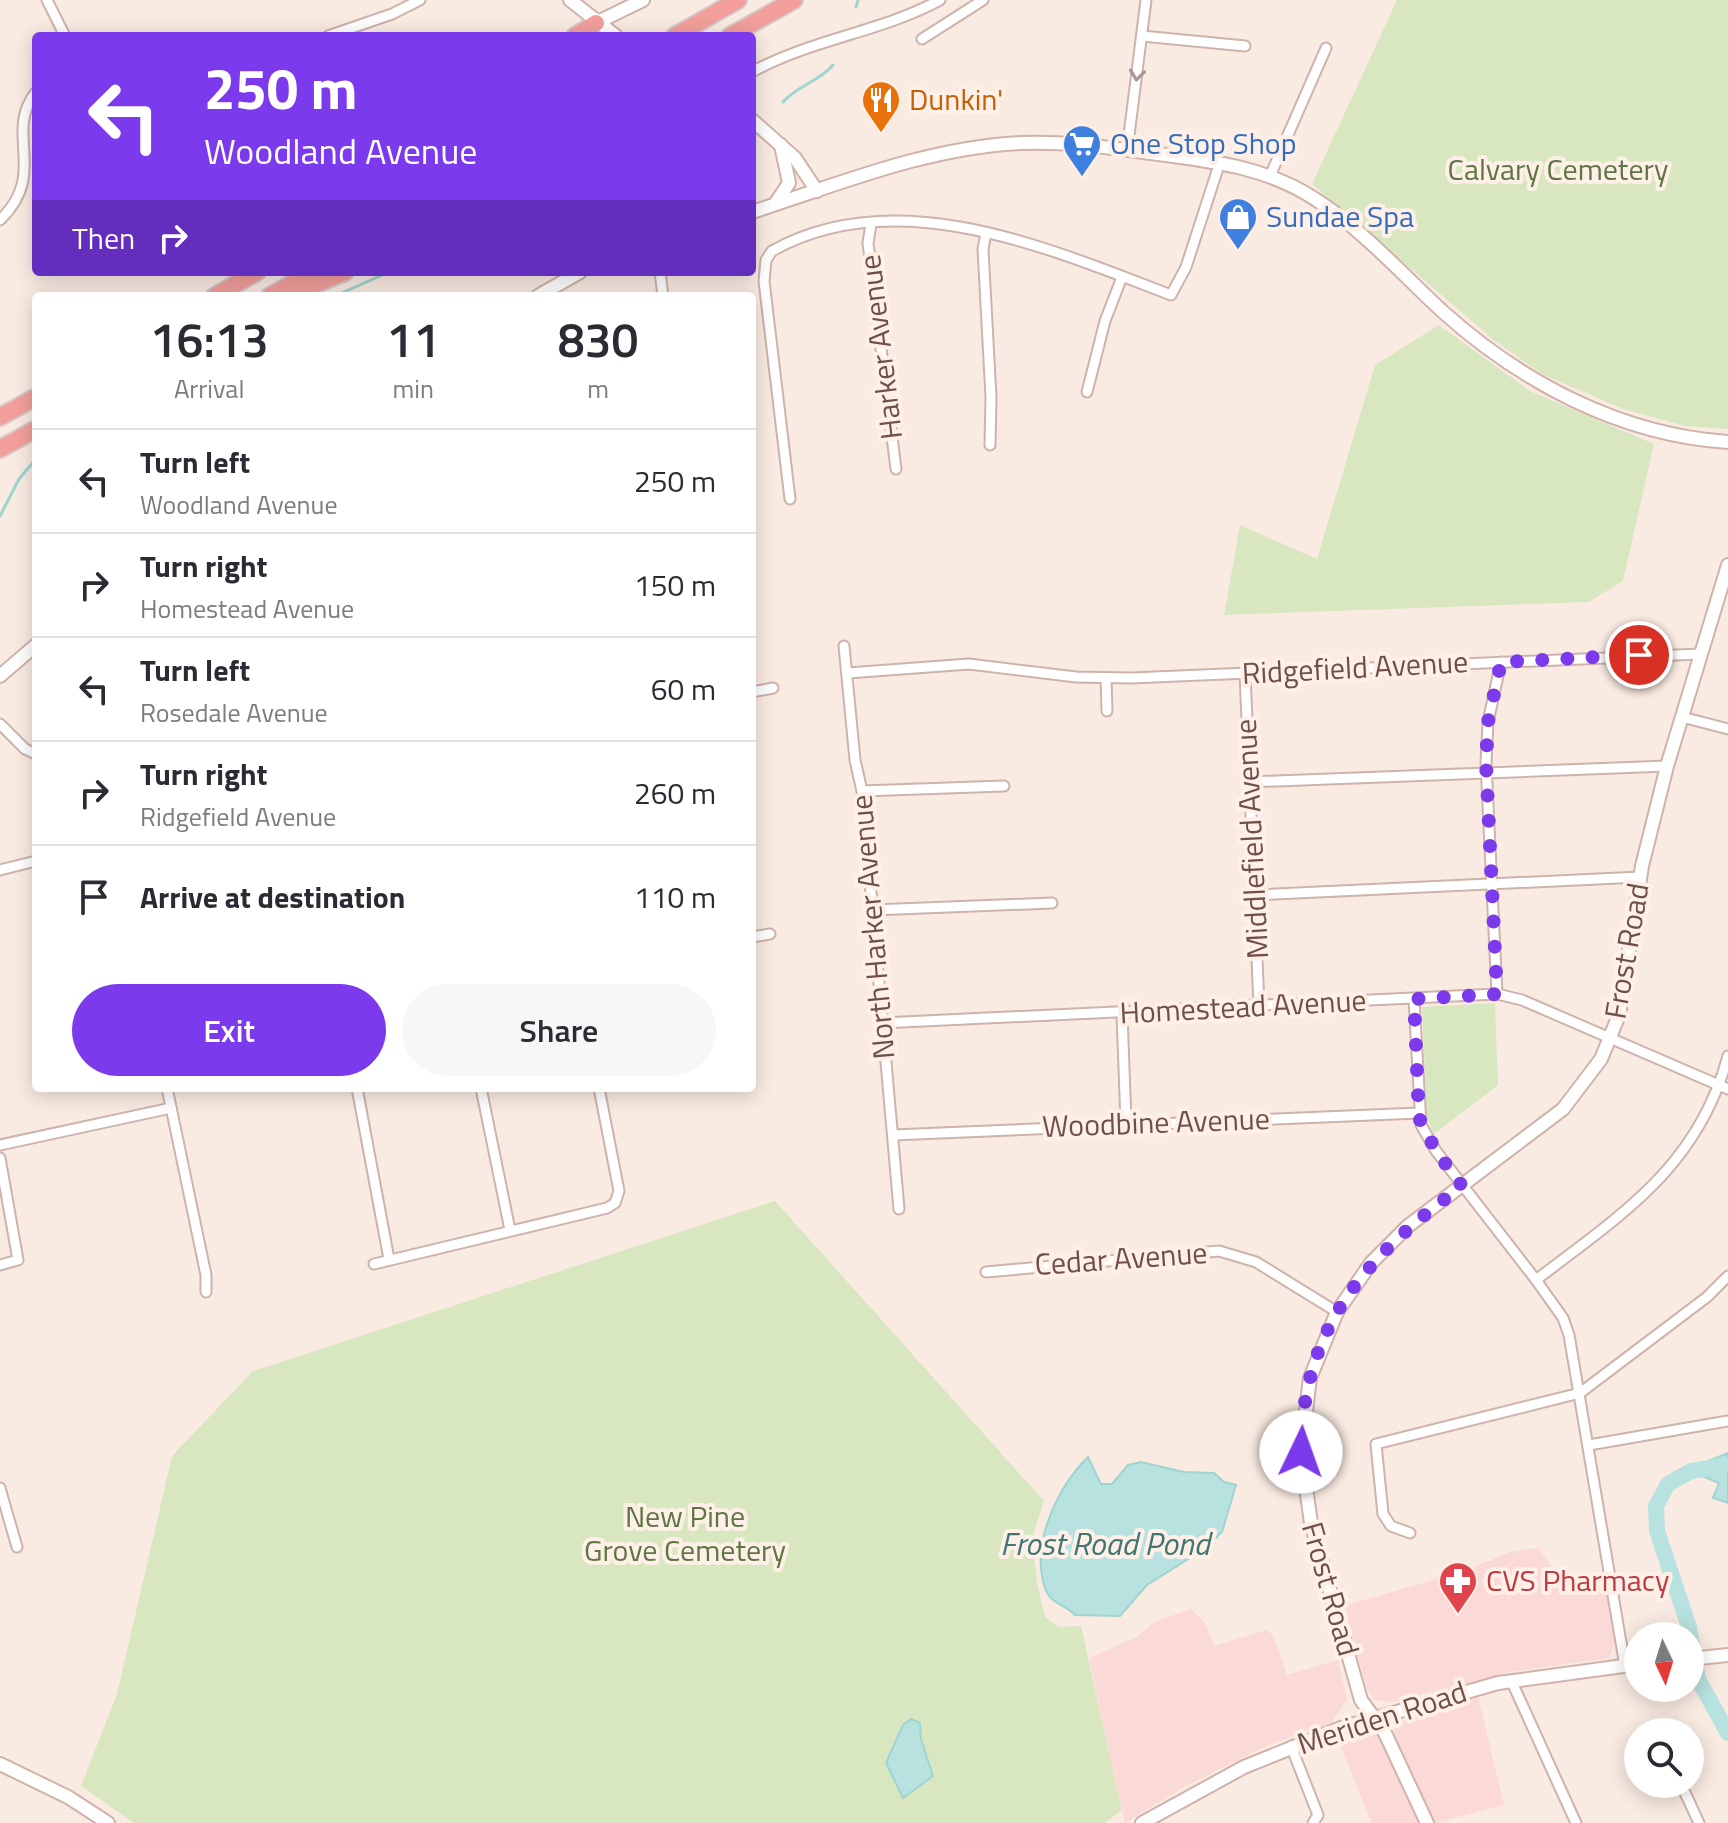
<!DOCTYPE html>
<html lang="en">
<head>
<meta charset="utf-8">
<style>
	:root { --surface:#fff; --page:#f7f7f7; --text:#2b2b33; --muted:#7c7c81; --line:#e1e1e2; --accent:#7c3aed }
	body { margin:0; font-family:"Titillium Web",sans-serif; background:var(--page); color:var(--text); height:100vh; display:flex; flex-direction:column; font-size:30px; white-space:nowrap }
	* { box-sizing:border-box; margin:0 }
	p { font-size:26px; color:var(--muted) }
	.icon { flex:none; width:44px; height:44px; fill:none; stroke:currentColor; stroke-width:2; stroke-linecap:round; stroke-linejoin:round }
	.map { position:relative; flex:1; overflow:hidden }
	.sheet { position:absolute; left:32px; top:292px; width:724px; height:800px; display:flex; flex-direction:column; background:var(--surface); border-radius:8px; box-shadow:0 4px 20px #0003 }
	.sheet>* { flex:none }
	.top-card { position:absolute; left:32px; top:32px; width:724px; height:244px; border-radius:8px; box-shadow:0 4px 20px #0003; background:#7c3aed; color:#fff; overflow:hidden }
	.needle { width:52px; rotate:176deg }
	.controls { position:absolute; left:1624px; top:1622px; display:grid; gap:16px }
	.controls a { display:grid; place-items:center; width:80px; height:80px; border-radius:50%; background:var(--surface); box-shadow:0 4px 20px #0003; font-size:40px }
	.pin { position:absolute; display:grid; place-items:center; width:68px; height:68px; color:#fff; margin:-34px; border:4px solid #fff; border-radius:50%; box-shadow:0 2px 8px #0007 }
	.me { position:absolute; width:88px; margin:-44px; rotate:3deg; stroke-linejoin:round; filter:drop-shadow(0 0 6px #0008) }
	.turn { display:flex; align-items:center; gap:28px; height:168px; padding:0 40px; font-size:36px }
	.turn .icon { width:104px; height:104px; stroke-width:2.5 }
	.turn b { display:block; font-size:56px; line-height:68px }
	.then { display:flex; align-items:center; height:76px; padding:0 40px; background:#0003; gap:16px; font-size:30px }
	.eta { display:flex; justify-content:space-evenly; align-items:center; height:136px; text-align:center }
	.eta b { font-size:48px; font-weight:600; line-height:56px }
	.action { display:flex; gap:16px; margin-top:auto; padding:16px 40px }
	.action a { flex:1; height:92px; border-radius:48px; background:var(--accent); color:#fff; font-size:32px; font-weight:600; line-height:92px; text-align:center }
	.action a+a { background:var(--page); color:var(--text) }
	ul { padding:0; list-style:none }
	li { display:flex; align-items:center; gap:24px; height:104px; padding:0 40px; border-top:2px solid var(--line) }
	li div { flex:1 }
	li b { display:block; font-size:30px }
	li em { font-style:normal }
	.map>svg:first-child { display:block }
	.commercial { fill:#fad9d6 }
	.green { fill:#d9e7c1 }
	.water { fill:#b8e2df; stroke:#9fd4d0; stroke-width:2 }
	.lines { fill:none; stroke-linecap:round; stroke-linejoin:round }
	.stream { stroke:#9fd4d0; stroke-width:3 }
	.river { stroke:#b8e2df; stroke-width:16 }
	.minor-casing { stroke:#cdb3ac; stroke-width:13 }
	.secondary-casing { stroke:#d0b2aa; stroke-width:16 }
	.motorway-casing { stroke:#d4cac9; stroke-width:20 }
	.minor { stroke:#fff; stroke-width:9 }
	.secondary { stroke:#fff; stroke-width:12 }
	.motorway { stroke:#f29f9c; stroke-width:16 }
	.oneway { stroke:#a99592 }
	.route { stroke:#7c3aed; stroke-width:14; stroke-dasharray:0 25.2 }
	.labels { text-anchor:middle; stroke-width:8; stroke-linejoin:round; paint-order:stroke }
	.food-label { font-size:30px; fill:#c56008; stroke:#fef0e7; text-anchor:start }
	.shop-label { font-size:30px; fill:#366cbe; stroke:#fef0e7; text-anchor:start }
	.park-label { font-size:30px; fill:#5e7643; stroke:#fef0e7 }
	.street-label { font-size:30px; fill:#704f4a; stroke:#fef0e7 }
	.health-label { font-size:30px; fill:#be3a42; stroke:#fef0e7; text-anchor:start }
	.water-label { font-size:32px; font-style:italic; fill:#407672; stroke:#fef0e7 }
</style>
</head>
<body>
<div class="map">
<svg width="1728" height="1823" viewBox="0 0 1728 1823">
	<rect width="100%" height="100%" fill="#faebe2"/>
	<g class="commercial">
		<path d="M1538,1548L1559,1576L1604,1571L1615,1642L1609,1658L1509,1672L1394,1702L1374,1700L1366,1686L1344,1606L1470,1569L1512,1551Z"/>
		<path d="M1191,1609L1205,1623L1214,1646L1267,1630L1273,1635L1287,1675L1338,1660L1347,1699L1331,1723L1266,1746L1182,1788L1125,1823L1089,1658L1137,1637L1154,1622Z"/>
		<path d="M1478,1697L1504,1805L1435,1823L1394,1733L1395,1724Z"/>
		<path d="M1370,1730L1380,1737L1419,1823H1371L1339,1740Z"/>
	</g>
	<g class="green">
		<path d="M1397,0H1728V429L1685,426L1623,409L1542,374L1495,341L1312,184Z"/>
		<path d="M1439,325L1530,391L1654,444L1623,581L1589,602L1224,615L1240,525L1317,559L1375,365Z"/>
		<path d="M1495,1003L1498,1085L1434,1134L1427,1118L1422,1007Z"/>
		<path d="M775,1201L1044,1501L1032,1538L1037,1583L1045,1617L1059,1627L1081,1626L1122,1810L1105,1823H134L81,1786L117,1694L172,1456L253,1371Z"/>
	</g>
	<g class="water">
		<path d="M1728,1453V1503L1713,1498L1719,1483L1691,1471L1693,1467Z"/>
		<path d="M1088,1457L1101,1484H1112L1128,1465L1141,1462L1184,1472L1214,1473L1224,1482L1236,1485L1222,1532L1206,1548L1147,1585L1120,1616L1075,1615C1066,1605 1050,1604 1045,1588C1030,1543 1058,1487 1088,1457Z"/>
		<path d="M911,1719L920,1723L921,1739L933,1776L903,1798L886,1763L903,1725Z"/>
	</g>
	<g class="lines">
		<g class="stream">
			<path d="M856,7L858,0"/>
			<path d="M783,102C797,86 820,81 833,65"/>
			<path d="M335,296L389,272"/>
			<path d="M0,516L19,479L36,459"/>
		</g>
		<path class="river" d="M1728,1465L1691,1471L1668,1484L1656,1506L1657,1531L1689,1627L1698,1679L1728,1733"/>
		<g class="minor-casing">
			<g id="minor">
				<path d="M47,0L65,36"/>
				<path d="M328,36L392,14L420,0"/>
				<path d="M1142,36L1245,46"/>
				<path d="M922,39L983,0"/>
				<path d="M752,72C812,39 881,32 940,0"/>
				<path d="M1127,151L1146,0"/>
				<path d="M1270,176L1326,48"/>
				<path d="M0,220C49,173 3,133 36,92"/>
				<path d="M871,224L868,243L896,469"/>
				<path d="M986,233L983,249L991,397L990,445"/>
				<path d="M660,272L663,296"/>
				<path d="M1087,392L1105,321L1122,277"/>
				<path d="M790,499L764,281L766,260L772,251C897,181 1050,249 1171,295L1186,267L1220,162"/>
				<path d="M844,646L855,760L862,791L899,1209"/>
				<path d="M848,673L969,664L1076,677L1131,678L1700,654"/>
				<path d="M1245,673L1259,1006"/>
				<path d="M1106,678L1107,711"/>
				<path d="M752,692L773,688"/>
				<path d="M1682,717L1728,729"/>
				<path d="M0,724L25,749L36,754"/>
				<path d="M1249,782L1667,766"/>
				<path d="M862,791L1004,786"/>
				<path d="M0,870L36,861"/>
				<path d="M1254,895L1640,877"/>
				<path d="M872,910L1052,903"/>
				<path d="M752,937L770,934"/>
				<path d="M1497,994L1486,763L1488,722L1501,662"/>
				<path d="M1414,999L1421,1125L1436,1151L1536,1280L1563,1318L1569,1335L1625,1666"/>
				<path d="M1122,1014L1126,1123"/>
				<path d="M882,1023L1497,994L1522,1000L1728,1089"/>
				<path d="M167,1088L206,1275V1292"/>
				<path d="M357,1088L389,1259"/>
				<path d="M481,1088L510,1230"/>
				<path d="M893,1135L1419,1113"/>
				<path d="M0,1145L171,1108"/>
				<path d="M0,1158L18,1260L0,1265"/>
				<path d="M374,1264L607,1208L615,1203L619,1191L599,1088"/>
				<path d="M986,1272L1219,1251L1256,1262L1337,1312"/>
				<path d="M1536,1280C1622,1214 1698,1167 1728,1056"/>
				<path d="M1589,1445L1728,1421"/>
				<path d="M0,1488L17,1547"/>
				<path d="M1410,1533L1391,1526L1383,1514L1376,1444L1580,1393L1707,1297L1728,1276"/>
				<path d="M1511,1680L1576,1823"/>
				<path d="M1291,1746L1318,1815L1313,1823"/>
				<path d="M1681,1784L1699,1823"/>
			</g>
		</g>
		<g class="secondary-casing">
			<g id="secondary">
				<path d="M570,0L616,36"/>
				<path d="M596,23L643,0"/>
				<path d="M752,120L795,158L817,191"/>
				<path d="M775,204L789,183L781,145"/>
				<path d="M752,212C839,184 928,147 1021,143C1069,141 1118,149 1166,155C1219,162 1269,169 1315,199C1362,229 1401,273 1442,311C1521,382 1620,435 1728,442"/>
				<path d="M538,296L580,272"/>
				<path d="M0,676L36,645"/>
				<path d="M1690,1659L1728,1655"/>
				<path d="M0,1764L68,1797L108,1823"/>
				<path d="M1142,1823L1244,1767L1341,1728L1498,1683L1638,1664"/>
				<path d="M1427,1823L1385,1733L1361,1700L1311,1523L1301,1452L1310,1378L1337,1312L1371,1263L1408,1226L1563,1109L1601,1059L1619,1015L1642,866L1667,766L1728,565"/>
			</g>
		</g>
		<g class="motorway-casing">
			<g id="motorway">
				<path d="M575,36L596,23"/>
				<path d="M675,36L738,0"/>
				<path d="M730,36L794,0"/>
				<path d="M215,296L257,272"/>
				<path d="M270,296L313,272"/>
				<path d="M288,296L345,272"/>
				<path d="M0,417L36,397"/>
				<path d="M0,449L36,429"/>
			</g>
		</g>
		<use href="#minor" class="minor"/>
		<use href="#secondary" class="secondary"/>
		<use href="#motorway" class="motorway"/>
	</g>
	<defs><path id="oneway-chevron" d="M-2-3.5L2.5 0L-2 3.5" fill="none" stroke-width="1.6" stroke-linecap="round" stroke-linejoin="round" transform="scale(2)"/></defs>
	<use class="oneway" href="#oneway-chevron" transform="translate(1137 75) rotate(97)"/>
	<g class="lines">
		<path class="route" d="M1301,1452C1302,1326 1366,1257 1462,1186L1436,1151L1419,1118L1414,999L1497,994L1486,763L1488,722L1501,662L1639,655"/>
	</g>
	<defs>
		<g id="restaurant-pin" transform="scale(2)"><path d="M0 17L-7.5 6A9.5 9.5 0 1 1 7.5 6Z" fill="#e8710a" stroke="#fef0e7"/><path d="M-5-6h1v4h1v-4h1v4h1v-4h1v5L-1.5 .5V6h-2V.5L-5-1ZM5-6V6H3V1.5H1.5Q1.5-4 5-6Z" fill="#fff"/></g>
		<g id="supermarket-pin" transform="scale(2)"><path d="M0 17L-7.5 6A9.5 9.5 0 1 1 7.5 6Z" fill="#3f7fe0" stroke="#fef0e7"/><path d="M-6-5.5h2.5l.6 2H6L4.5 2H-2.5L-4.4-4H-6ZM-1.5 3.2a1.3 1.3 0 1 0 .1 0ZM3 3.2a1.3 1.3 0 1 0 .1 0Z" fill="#fff"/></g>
		<g id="shop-pin" transform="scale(2)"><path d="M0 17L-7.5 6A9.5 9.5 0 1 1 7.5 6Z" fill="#3f7fe0" stroke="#fef0e7"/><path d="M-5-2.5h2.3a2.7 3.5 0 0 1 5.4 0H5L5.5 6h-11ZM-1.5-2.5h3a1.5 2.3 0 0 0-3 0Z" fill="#fff"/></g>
		<g id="pharmacy-pin" transform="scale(2)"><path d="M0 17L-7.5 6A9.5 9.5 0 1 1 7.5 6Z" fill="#e0444e" stroke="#fef0e7"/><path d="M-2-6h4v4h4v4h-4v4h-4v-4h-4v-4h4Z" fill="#fff"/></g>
	</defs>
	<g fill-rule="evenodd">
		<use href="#restaurant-pin" x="881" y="100"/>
		<use href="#supermarket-pin" x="1082" y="144"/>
		<use href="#shop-pin" x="1238" y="217"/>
		<use href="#pharmacy-pin" x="1458" y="1581"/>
	</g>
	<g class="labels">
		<g class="food-label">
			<text x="909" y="110">Dunkin'</text>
		</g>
		<g class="shop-label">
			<text x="1110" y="154">One Stop Shop</text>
			<text x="1266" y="227">Sundae Spa</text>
		</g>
		<g class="park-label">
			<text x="1558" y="180">Calvary Cemetery</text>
			<text x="685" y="1527">New Pine<tspan x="685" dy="34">Grove Cemetery</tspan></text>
		</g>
		<g class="street-label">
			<text transform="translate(881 347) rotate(-97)" y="10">Harker Avenue</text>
			<text transform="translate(1355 668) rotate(-3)" y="10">Ridgefield Avenue</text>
			<text transform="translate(1252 839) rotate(-93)" y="10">Middlefield Avenue</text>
			<text transform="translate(873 927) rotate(-95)" y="10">North Harker Avenue</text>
			<text transform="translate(1627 951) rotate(-80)" y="10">Frost Road</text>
			<text transform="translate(1243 1007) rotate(-3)" y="10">Homestead Avenue</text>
			<text transform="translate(1156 1123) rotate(-2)" y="10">Woodbine Avenue</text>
			<text transform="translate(1121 1259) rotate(-4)" y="10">Cedar Avenue</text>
			<text transform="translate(1330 1589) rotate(74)" y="10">Frost Road</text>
			<text transform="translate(1382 1718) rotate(-18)" y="10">Meriden Road</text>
		</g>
		<g class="health-label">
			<text x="1486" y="1591">CVS Pharmacy</text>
		</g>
		<g class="water-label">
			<text x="1105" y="1555">Frost Road Pond</text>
		</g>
	</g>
</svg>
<div class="controls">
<a><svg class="needle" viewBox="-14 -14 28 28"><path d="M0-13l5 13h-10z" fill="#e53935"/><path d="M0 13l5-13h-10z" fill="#7c7c81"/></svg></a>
<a><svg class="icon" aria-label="search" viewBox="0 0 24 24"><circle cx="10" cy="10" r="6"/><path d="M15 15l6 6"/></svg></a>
</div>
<div class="pin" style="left:1639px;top:655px;background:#d93025"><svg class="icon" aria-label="arrive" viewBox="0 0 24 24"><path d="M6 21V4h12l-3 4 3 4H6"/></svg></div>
<svg class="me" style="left:1301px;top:1452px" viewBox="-20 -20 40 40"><circle r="19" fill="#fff"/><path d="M0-13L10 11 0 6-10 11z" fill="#7c3aed"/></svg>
<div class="top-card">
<div class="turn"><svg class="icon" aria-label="left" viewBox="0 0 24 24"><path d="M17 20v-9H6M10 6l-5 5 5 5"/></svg><div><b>250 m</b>Woodland Avenue</div></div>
<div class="then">Then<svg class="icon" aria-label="right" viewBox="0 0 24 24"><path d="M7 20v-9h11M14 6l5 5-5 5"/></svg></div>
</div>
<section class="sheet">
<div class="eta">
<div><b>16:13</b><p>Arrival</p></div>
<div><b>11</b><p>min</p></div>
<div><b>830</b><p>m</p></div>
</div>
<ul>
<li><svg class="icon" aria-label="left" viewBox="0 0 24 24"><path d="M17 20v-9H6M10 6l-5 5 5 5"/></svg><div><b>Turn left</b><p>Woodland Avenue</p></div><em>250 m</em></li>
<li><svg class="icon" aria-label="right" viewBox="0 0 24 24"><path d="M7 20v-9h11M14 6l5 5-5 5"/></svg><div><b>Turn right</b><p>Homestead Avenue</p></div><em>150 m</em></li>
<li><svg class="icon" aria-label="left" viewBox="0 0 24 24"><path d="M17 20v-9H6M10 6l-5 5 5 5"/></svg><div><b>Turn left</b><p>Rosedale Avenue</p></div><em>60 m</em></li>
<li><svg class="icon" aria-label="right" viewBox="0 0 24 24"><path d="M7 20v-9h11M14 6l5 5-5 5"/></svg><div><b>Turn right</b><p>Ridgefield Avenue</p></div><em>260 m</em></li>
<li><svg class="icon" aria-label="arrive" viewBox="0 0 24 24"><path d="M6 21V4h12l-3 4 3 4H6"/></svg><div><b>Arrive at destination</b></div><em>110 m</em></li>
</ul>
<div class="action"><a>Exit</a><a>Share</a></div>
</section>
</div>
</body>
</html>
